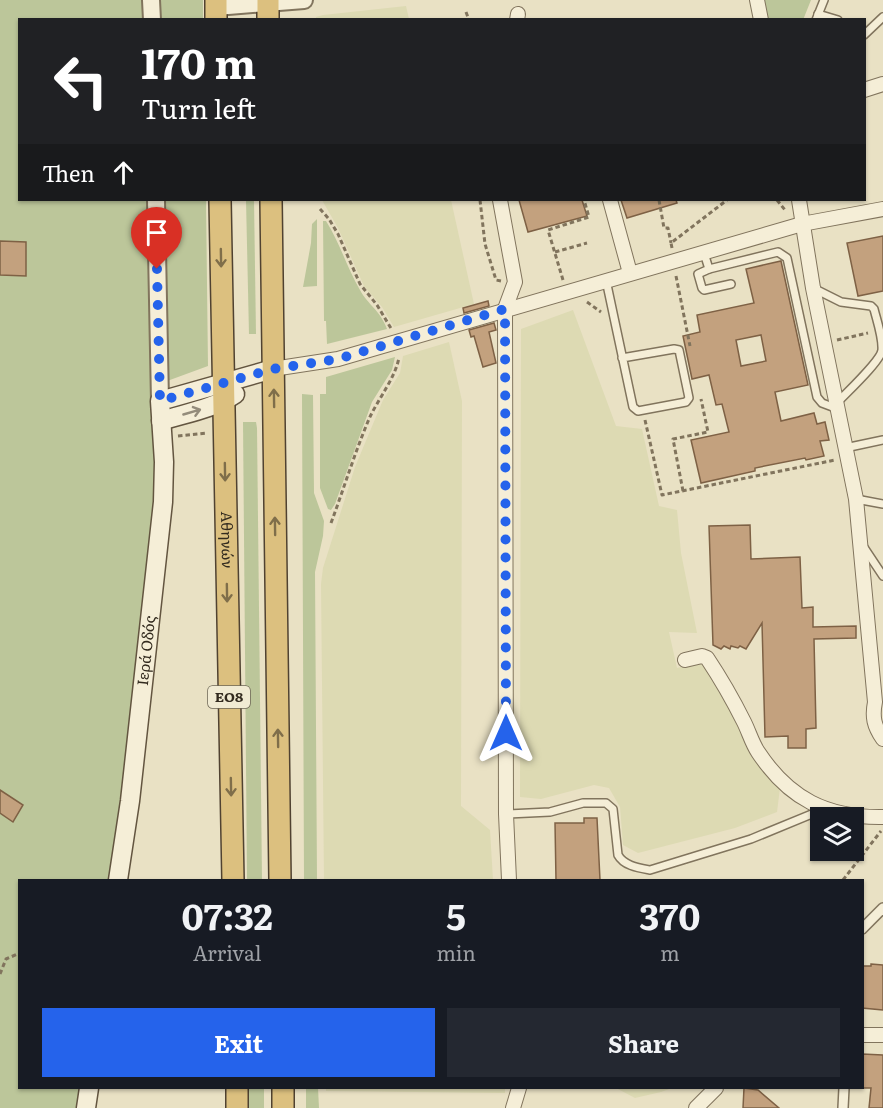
<!DOCTYPE html>
<html lang="en">
<head>
<meta charset="utf-8">
<style>
	:root { --surface:#171b24; --page:#242831; --text:#f1f3f6; --muted:#9ea1a6; --accent:#2563eb }
	body { margin:0; font-family:Literata,serif; background:var(--page); color:var(--text); height:100vh; display:flex; flex-direction:column; font-size:22px; white-space:nowrap }
	* { box-sizing:border-box; margin:0 }
	p { font-size:20px; color:var(--muted) }
	.icon { flex:none; width:33px; height:33px; fill:none; stroke:currentColor; stroke-width:2; stroke-linecap:round; stroke-linejoin:round }
	.map { position:relative; flex:1; overflow:hidden }
	.sheet { position:absolute; left:18px; top:879px; width:846px; height:210px; display:flex; flex-direction:column; background:var(--surface); border-radius:0px; box-shadow:0 2px 4px #0004 }
	.sheet>* { flex:none }
	.hud { position:absolute; left:18px; top:18px; width:848px; height:183px; border-radius:0px; box-shadow:0 2px 4px #0004; background:#202124; color:#fff; overflow:hidden }
	.controls { position:absolute; left:810px; top:807px; display:grid; gap:12px }
	.controls a { display:grid; place-items:center; width:54px; height:54px; border-radius:0px; background:var(--surface); box-shadow:0 2px 4px #0004; font-size:30px }
	.pin { position:absolute; display:grid; place-items:center; width:51px; height:51px; color:#fff; margin:-62px -26px; border-radius:50% 50% 50% 0; rotate:-45deg; box-shadow:0 0 6px #0007 }
	.pin .icon { rotate:45deg }
	.me { position:absolute; width:66px; margin:-33px; rotate:0deg; stroke-linejoin:round; filter:drop-shadow(0 0 4px #0008) }
	.turn { display:flex; align-items:center; gap:21px; height:126px; padding:0 24px; font-size:27px }
	.turn .icon { width:78px; height:78px; stroke-width:2.5 }
	.turn b { display:block; font-size:42px; line-height:51px }
	.then { display:flex; align-items:center; height:57px; padding:0 24px; background:#0003; gap:12px; font-size:22px }
	.eta { display:flex; justify-content:space-evenly; align-items:center; height:102px; text-align:center }
	.eta b { font-size:36px; font-weight:700; line-height:42px }
	.cta { display:flex; gap:12px; margin-top:auto; padding:12px 24px }
	.cta a { flex:1; height:69px; border-radius:0px; background:var(--accent); color:#fff; font-size:24px; font-weight:700; line-height:69px; text-align:center }
	.cta a+a { background:var(--page); color:var(--text) }
	.map>svg:first-child { display:block }
	.farmland { fill:#dddab3 }
	.green { fill:#bcc69a }
	.building { fill:#c3a17e; stroke:#7e6145; stroke-width:1.5; fill-rule:evenodd }
	.lines { fill:none; stroke-linecap:round; stroke-linejoin:round }
	.service-casing { stroke:#81745d; stroke-width:10 }
	.pedestrian-casing { stroke:#81745d; stroke-width:12 }
	.minor-casing { stroke:#81745d; stroke-width:16 }
	.tertiary-casing { stroke:#81745d; stroke-width:20 }
	.secondary-casing { stroke:#635540; stroke-width:21 }
	.trunk-casing { stroke:#504231; stroke-width:24 }
	.path { stroke:#81745d; stroke-width:3; stroke-dasharray:4.5 3; stroke-linecap:butt }
	.service { stroke:#f5eed7; stroke-width:7 }
	.pedestrian { stroke:#f5eed7; stroke-width:9 }
	.minor { stroke:#f5eed7; stroke-width:14 }
	.tertiary { stroke:#f5eed7; stroke-width:16 }
	.secondary { stroke:#f5eed7; stroke-width:18 }
	.trunk { stroke:#dcc07f; stroke-width:21 }
	.oneway { stroke:#7f6e4a }
	.oneway2 { stroke:#948c7b }
	.route { stroke:#2563eb; stroke-width:10; stroke-dasharray:0 18 }
	.labels { text-anchor:middle; stroke-width:4.5; stroke-linejoin:round; paint-order:stroke }
	.shield { fill:#f1ebd3; stroke:#6c6555; stroke-width:1.5 }
	.shield-label { font-size:14px; font-weight:bold; fill:#332b1f }
	.street-label { font-size:15px; fill:#332b1f; stroke:#f1ebd3 }
</style>
</head>
<body>
<div class="map">
<svg width="883" height="1108" viewBox="0 0 883 1108">
	<rect width="100%" height="100%" fill="#e9e1c4"/>
	<g class="farmland">
		<path d="M406,6L409,19H316V17L323,15Z"/>
		<path d="M322,200H451L474,304L394,327L382,307L364,286L338,228Z"/>
		<path d="M573,310L616,426L642,429L659,506L677,510L681,553L697,633L669,632L677,668L700,662L706,666L780,788L777,812L735,828L638,853L623,845L620,807L609,788L594,785L541,799L520,797L521,329Z"/>
		<path d="M449,342L462,401L461,806L490,830L493,880H324L321,584L323,568L355,467L383,400L400,373L403,356Z"/>
		<path d="M326,1088H505V1093L326,1091Z"/>
		<path d="M616,1088H672L661,1092L635,1098Z"/>
	</g>
	<g class="green">
		<path d="M0,0H203V19L20,20V200H206L208,366L159,384L164,462L118,880H20V1088H89L86,1108H0Z"/>
		<path d="M764,0H811L803,20L767,19Z"/>
		<path d="M246,200H254L256,334H249Z"/>
		<path d="M317,219V286L303,287L311,243L312,224Z"/>
		<path d="M323,221H326C340,243 347,268 360,290C368,305 380,310 387,329L327,344L326,321H324Z"/>
		<path d="M395,357L392,370L372,402L335,504L331,510L328,509L320,488V394H326V377Z"/>
		<path d="M302,394L313,395L314,493L324,521L323,536L315,572L317,880H304Z"/>
		<path d="M243,422H256L257,428L262,880H247Z"/>
		<rect x="249" y="1088" width="15" height="20"/>
		<path d="M306,1088H318L319,1108H306Z"/>
	</g>
	<g class="building">
		<path d="M519,200H582L587,216L528,232Z"/>
		<path d="M621,200H676L677,203L627,218Z"/>
		<path d="M883,236V291L858,296L847,243Z"/>
		<path d="M0,241L26,242V276L0,275Z"/>
		<path d="M781,261L808,385L775,392L781,421L814,413L817,424L825,422L829,440L820,441L824,456L806,460L805,458L755,468V471L701,483L691,440L729,432L722,404L716,405L709,375L692,379L683,336L700,332L697,315L754,303L746,269ZM761,335L766,361L741,366L736,340Z"/>
		<path d="M488,301L489,306L464,313L463,308Z"/>
		<path d="M494,323L496,330L489,332L496,363L483,367L474,336L471,337L469,330Z"/>
		<path d="M750,525L751,559L800,557L802,608L813,607V627L856,626V638L814,639L816,728L806,729V748H788V736L765,737L762,623L746,649L740,646L738,648L731,646L730,649L724,646L721,649L713,645L709,526Z"/>
		<path d="M0,790L23,805L13,822L0,813Z"/>
		<path d="M584,818H597L600,880H556L555,823H584Z"/>
		<path d="M871,964L883,965V1010L862,1008V966H871Z"/>
		<path d="M862,1054L883,1055V1108H869L871,1088H862Z"/>
		<path d="M744,1088L758,1090L779,1108H743Z"/>
	</g>
	<g class="lines">
		<g class="service-casing">
			<g id="service">
				<path d="M818,14L838,20"/>
				<path d="M816,20L824,0"/>
				<path d="M864,35L883,17"/>
				<path d="M704,253L709,269L698,274L702,288L704,290L731,284"/>
				<path d="M709,269L778,252L787,258L817,397L822,403L838,409"/>
				<path d="M606,280L633,407L638,411L686,402L689,398L679,350L674,349L622,358"/>
				<path d="M815,289L841,302L871,306L874,309C877,321 883,338 882,350C881,361 845,394 836,404"/>
				<path d="M845,448L883,440"/>
				<path d="M856,499L883,504"/>
				<path d="M863,546L883,576"/>
				<path d="M506,814L550,812L583,803H606L613,809L618,855C624,866 639,868 650,870L751,839L824,809"/>
			</g>
		</g>
		<g class="pedestrian-casing">
			<g id="pedestrian">
				<path d="M862,929L883,908"/>
				<path d="M843,1108L844,1088"/>
			</g>
		</g>
		<g class="minor-casing">
			<g id="minor">
				<path d="M757,0L761,20"/>
				<path d="M517,20L518,14"/>
				<path d="M864,90L883,84"/>
				<path d="M500,200L515,282L505,309L506,814L509,880"/>
				<path d="M610,200L630,273"/>
				<path d="M799,200L813,288L856,499L875,702C872,717 874,726 883,739"/>
				<path d="M273,369L338,359L802,224L883,209"/>
				<path d="M685,660L702,656L707,658C721,679 733,700 744,722C749,732 752,743 758,752C789,799 827,818 883,817"/>
				<path d="M862,1035H883"/>
				<path d="M513,1108L519,1088"/>
				<path d="M696,1108L716,1088"/>
			</g>
		</g>
		<g class="tertiary-casing">
			<g id="tertiary">
				<path d="M151,0L152,20"/>
				<path d="M216,7L304,0"/>
				<path d="M156,200L160,401"/>
			</g>
		</g>
		<g class="secondary-casing">
			<g id="secondary">
				<path d="M161,421C186,413 213,409 235,394"/>
				<path id="s1" d="M118,880L130,801L163,502L164,462L160,401L273,369"/>
				<path d="M86,1108L89,1088"/>
			</g>
		</g>
		<g class="trunk-casing">
			<g id="trunk">
				<path d="M216,0V20"/>
				<path d="M268,0V20"/>
				<path id="s2" d="M220,200L233,880"/>
				<path d="M271,200L280,880"/>
				<path d="M237,1088V1108"/>
				<path d="M283,1088V1108"/>
			</g>
		</g>
		<g class="path">
			<path d="M466,12L469,20"/>
			<path d="M480,200L485,244L496,280L501,281"/>
			<path d="M659,200L664,228H668L671,243"/>
			<path d="M777,200L785,210"/>
			<path d="M320,209L329,219L338,234L360,284L377,305L392,330"/>
			<path d="M672,248L671,243L727,200"/>
			<path d="M555,252L587,243"/>
			<path d="M676,276L690,346"/>
			<path d="M563,280L548,230L589,217L584,200"/>
			<path d="M587,302L601,312"/>
			<path d="M837,340L868,333"/>
			<path d="M645,420L662,495L835,460"/>
			<path d="M178,436L207,433"/>
			<path d="M683,491L673,439L708,432L701,399"/>
			<path d="M331,523C344,488 355,452 369,419C378,399 396,377 399,357"/>
			<path d="M843,880L881,831"/>
			<path d="M0,974L6,959L20,953"/>
		</g>
		<use href="#service" class="service"/>
		<use href="#pedestrian" class="pedestrian"/>
		<use href="#minor" class="minor"/>
		<use href="#tertiary" class="tertiary"/>
		<use href="#secondary" class="secondary"/>
		<use href="#trunk" class="trunk"/>
	</g>
	<defs><path id="oneway-shaft" d="M-6 0H5M1.5-3L5.5 0L1.5 3" fill="none" stroke-width="1.6" stroke-linecap="round" stroke-linejoin="round" transform="scale(1.5)"/></defs>
	<g class="oneway">
		<use href="#oneway-shaft" transform="translate(221 258) rotate(89)"/>
		<use href="#oneway-shaft" transform="translate(274 398) rotate(-91)"/>
		<use href="#oneway-shaft" transform="translate(225 472) rotate(89)"/>
		<use href="#oneway-shaft" transform="translate(275 526) rotate(-91)"/>
		<use href="#oneway-shaft" transform="translate(227 593) rotate(89)"/>
		<use href="#oneway-shaft" transform="translate(278 738) rotate(-91)"/>
		<use href="#oneway-shaft" transform="translate(231 787) rotate(89)"/>
	</g>
	<use class="oneway2" href="#oneway-shaft" transform="translate(192 412) rotate(-16)"/>
	<g class="lines">
		<path class="route" d="M157,269L160,401L273,369L338,359L505,309L506,733"/>
	</g>
	<g class="labels">
		<rect class="shield" x="208" y="686" width="42" height="22" rx="4.5"/>
		<g class="shield-label">
			<text x="229" y="702">ΕΟ8</text>
		</g>
		<g class="street-label">
			<text dy="5" stroke="none"><textPath href="#s2" startOffset="340">Αθηνών</textPath></text>
			<text dy="5" stroke="none"><textPath href="#s1" startOffset="231">Ιερά Οδός</textPath></text>
		</g>
	</g>
</svg>
<div class="controls">
<a><svg class="icon" aria-label="layers" viewBox="0 0 24 24"><path d="M12 4l9 5-9 5-9-5zM3 14l9 5 9-5"/></svg></a>
</div>
<div class="pin" style="left:157px;top:269px;background:#d93025"><svg class="icon" aria-label="arrive" viewBox="0 0 24 24"><path d="M6 21V4h12l-3 4 3 4H6"/></svg></div>
<svg class="me" style="left:506px;top:733px" viewBox="-20 -20 40 40"><path d="M0-17L14 15 0 8-14 15z" fill="#2563eb" stroke="#fff" stroke-width="4"/></svg>
<div class="hud">
<div class="turn"><svg class="icon" aria-label="left" viewBox="0 0 24 24"><path d="M17 20v-9H6M10 6l-5 5 5 5"/></svg><div><b>170 m</b>Turn left</div></div>
<div class="then">Then<svg class="icon" aria-label="ahead" viewBox="0 0 24 24"><path d="M12 20V5M6 11l6-6 6 6"/></svg></div>
</div>
<section class="sheet">
<div class="eta">
<div><b>07:32</b><p>Arrival</p></div>
<div><b>5</b><p>min</p></div>
<div><b>370</b><p>m</p></div>
</div>
<div class="cta"><a>Exit</a><a>Share</a></div>
</section>
</div>
</body>
</html>
